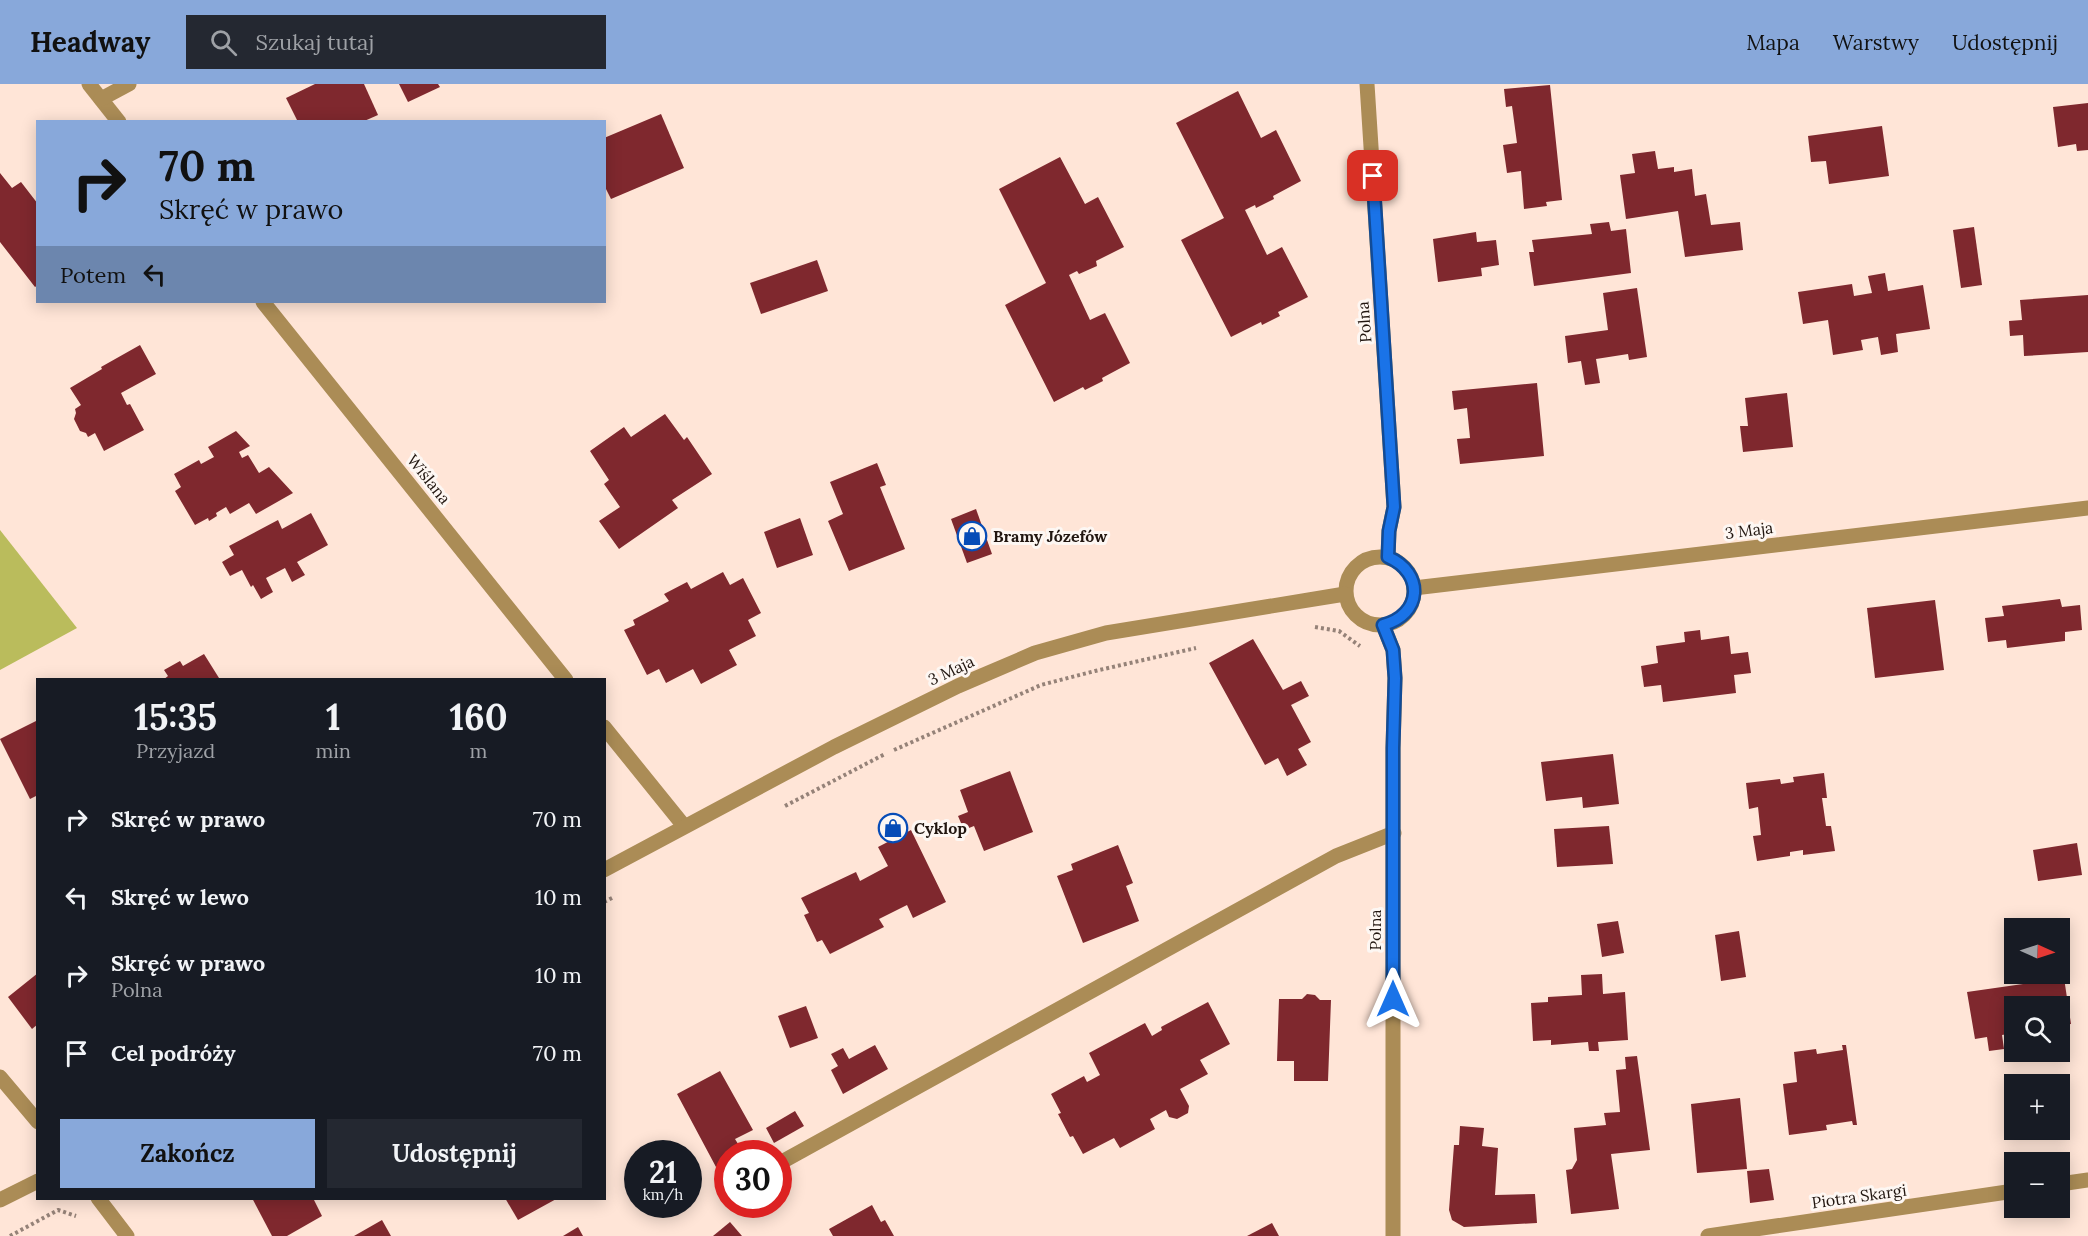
<!DOCTYPE html>
<html lang="pl">
<head>
<meta charset="utf-8">
<style>
	:root { --surface:#171b24; --page:#242831; --text:#f1f3f6; --muted:#9ea1a6; --accent:#88a8da }
	body { margin:0; font-family:Lora,serif; background:var(--page); color:var(--text); height:100vh; display:flex; flex-direction:column; font-size:22px; white-space:nowrap }
	* { box-sizing:border-box; margin:0 }
	p { font-size:20px; color:var(--muted) }
	.icon { flex:none; width:33px; height:33px; fill:none; stroke:currentColor; stroke-width:2; stroke-linecap:round; stroke-linejoin:round }
	.map { position:relative; flex:1; overflow:hidden }
	.side { position:absolute; left:36px; top:594px; width:570px; height:522px; display:flex; flex-direction:column; background:var(--surface); border-radius:0px; box-shadow:0 3px 15px #0003 }
	.side>* { flex:none }
	.hud { position:absolute; left:36px; top:36px; width:570px; height:183px; border-radius:0px; box-shadow:0 3px 15px #0003; background:#88a8da; color:#111; overflow:hidden }
	.needle { width:39px; rotate:93deg }
	.fabs { position:absolute; left:2004px; top:834px; display:grid; gap:12px }
	.fabs a { display:grid; place-items:center; width:66px; height:66px; border-radius:0px; background:var(--surface); box-shadow:0 3px 15px #0003; font-size:30px }
	.speed { position:absolute; left:624px; top:1056px; display:flex; gap:12px; font-size:30px; font-weight:700; text-align:center }
	.speed>* { display:grid; place-content:center; width:78px; height:78px; border-radius:50%; background:var(--surface); box-shadow:0 3px 15px #0003; line-height:1 }
	.speed small { font-size:15px; font-weight:400 }
	.speed .limit { border:9px solid #d22; background:#fff; color:#111 }
	.pin { position:absolute; display:grid; place-items:center; width:51px; height:51px; color:#fff; margin:-26px; border-radius:12px; box-shadow:0 3px 9px #0006 }
	.me { position:absolute; width:66px; margin:-33px; rotate:0deg; stroke-linejoin:round; filter:drop-shadow(0 0 4px #0008) }
	.turn { display:flex; align-items:center; gap:21px; height:126px; padding:0 24px; font-size:27px }
	.turn .icon { width:78px; height:78px; stroke-width:2.5 }
	.turn b { display:block; font-size:42px; line-height:51px }
	.then { display:flex; align-items:center; height:57px; padding:0 24px; background:#0003; gap:12px; font-size:22px }
	.eta { display:flex; justify-content:space-evenly; align-items:center; height:102px; text-align:center }
	.eta b { font-size:36px; font-weight:700; line-height:42px }
	.primary-button { display:flex; gap:12px; margin-top:auto; padding:12px 24px }
	.primary-button a { flex:1; height:69px; border-radius:0px; background:var(--accent); color:#111; font-size:24px; font-weight:700; line-height:69px; text-align:center }
	.primary-button a+a { background:var(--page); color:var(--text) }
	ul { padding:0; list-style:none }
	li { display:flex; align-items:center; gap:18px; height:78px; padding:0 24px }
	li div { flex:1 }
	li b { display:block; font-size:22px }
	li em { font-style:normal }
	header { display:flex; align-items:center; gap:36px; box-sizing:border-box; height:84px; padding:0 30px; background:var(--accent); color:#111 }
	header strong { font-size:28px }
	nav { display:flex; gap:33px; margin-inline-start:auto; font-size:21px }
	.search { width:420px; height:54px; background:var(--page); display:flex; align-items:center; gap:15px; box-sizing:border-box; padding:0 21px; border-radius:0px; color:var(--muted); font-size:22px }
	.map>svg:first-child { display:block }
	.forest { fill:#babc5c }
	.building { fill:#7f282e }
	.lines { fill:none; stroke-linecap:round; stroke-linejoin:round }
	.path { stroke:#958278; stroke-width:4; stroke-dasharray:3 3; stroke-linecap:butt }
	.minor { stroke:#ab8c56; stroke-width:15 }
	.route-casing { stroke:#114b97; stroke-width:15 }
	.route { stroke:#1a73e8; stroke-width:10 }
	.labels { text-anchor:middle; stroke-width:6; stroke-linejoin:round; paint-order:stroke }
	.street-label { font-size:16px; fill:#211610; stroke:#fdf7f3 }
	.poi-label { font-size:16px; font-weight:bold; fill:#211610; stroke:#fdf7f3; text-anchor:start }
</style>
</head>
<body>
<header>
<strong>Headway</strong>
<div class="search"><svg class="icon" aria-label="search" viewBox="0 0 24 24"><circle cx="10" cy="10" r="6"/><path d="M15 15l6 6"/></svg>Szukaj tutaj</div>
<nav><a>Mapa</a><a>Warstwy</a><a>Udostępnij</a></nav>
</header>
<div class="map">
<svg width="2088" height="1152" viewBox="0 0 2088 1152">
	<rect width="100%" height="100%" fill="#ffe5d7"/>
	<path class="forest" d="M0,446L77,544L0,586Z"/>
	<g class="building">
		<path d="M315,0H364L378,31L362,38H298L286,14Z"/>
		<path d="M399,0H438L440,3L408,18Z"/>
		<path d="M1550,1L1562,116L1546,118L1547,122L1524,125L1521,87L1507,89L1503,61L1517,59L1512,22L1506,23L1504,5Z"/>
		<path d="M1238,7L1261,54L1276,46L1301,97L1273,112L1274,115L1256,124L1255,121L1245,126L1267,171L1282,163L1308,213L1278,228L1280,232L1262,241L1261,238L1231,253L1181,156L1224,134L1176,39Z"/>
		<path d="M2088,19V66L2077,67L2076,60L2058,63L2053,23Z"/>
		<path d="M661,30L684,84L611,115L604,101V54Z"/>
		<path d="M1882,42L1889,92L1829,100L1826,77L1811,78L1808,52Z"/>
		<path d="M1655,67L1658,85L1674,83V88L1692,85L1695,112L1706,110L1711,141L1740,138L1743,166L1685,173L1678,127L1626,135L1620,91L1635,89L1632,70Z"/>
		<path d="M1060,73L1085,120L1098,113L1124,163L1096,177L1097,182L1079,190L1077,187L1069,191L1090,236L1105,229L1130,279L1102,294L1103,297L1085,306L1083,303L1054,318L1005,221L1046,199L999,105Z"/>
		<path d="M0,89L12,104L21,98L38,120V201L35,203L0,158Z"/>
		<path d="M1609,138L1611,147L1626,145L1631,189L1534,202L1529,168H1534L1532,156L1592,150L1590,140Z"/>
		<path d="M1974,143L1982,201L1961,204L1953,146Z"/>
		<path d="M1476,148L1477,158L1496,156L1499,181L1481,184L1482,192L1438,198L1433,155Z"/>
		<path d="M817,176L828,207L761,230L750,199Z"/>
		<path d="M1885,189L1888,207L1923,201L1930,245L1896,250L1898,268L1881,271L1878,253L1861,256L1863,266L1833,271L1828,236L1803,240L1798,208L1852,200L1854,212L1872,209L1868,192Z"/>
		<path d="M1637,204L1647,273L1629,276L1628,270L1596,275L1600,299L1585,301L1581,277L1568,279L1565,252L1608,246L1603,209Z"/>
		<path d="M2088,211V268L2024,272L2023,251L2010,252L2009,237L2022,236L2020,216Z"/>
		<path d="M140,261L156,290L121,309L127,321L130,320L144,346L104,367L95,349L88,353L86,349L80,347L74,335L76,329L75,325L81,321L70,304L102,285L101,283Z"/>
		<path d="M1537,299L1544,372L1460,380L1457,355L1470,354L1467,324L1454,326L1452,307Z"/>
		<path d="M1787,309L1793,363L1743,368L1740,342H1748L1745,314Z"/>
		<path d="M665,330L684,356L687,353L712,390L672,416L678,424L619,465L599,437L620,423L604,400L609,396L590,367L624,343L631,353Z"/>
		<path d="M236,347L250,362L239,368L242,374L248,371L259,389L269,383L293,409L256,430L249,419L230,430L226,423L216,429L217,432L209,437L208,434L195,441L175,407L181,403L174,390L199,376L201,380L214,373L208,363Z"/>
		<path d="M877,379L886,401L880,403L905,465L849,487L828,437L843,430L830,398Z"/>
		<path d="M976,425L992,470L967,479L951,435Z"/>
		<path d="M311,429L328,461L297,478L305,491L292,498L285,484L266,494L273,508L261,515L253,501L251,503L242,486L230,492L222,478L234,471L229,462L278,436L282,445Z"/>
		<path d="M800,434L813,471L777,484L764,448Z"/>
		<path d="M723,488L730,501L743,494L761,529L748,536L756,552L729,566L737,581L701,600L693,585L666,599L659,585L647,591L624,546L635,541L633,536L669,517L664,510L687,498L691,505Z"/>
		<path d="M2060,515L2062,523L2080,521L2082,546L2065,548V557L2007,564L2006,556L1988,558L1985,534L2004,532L2002,522Z"/>
		<path d="M1935,516L1944,586L1875,594L1867,524Z"/>
		<path d="M1700,546L1701,556L1729,552L1731,570L1748,568L1751,589L1734,591L1736,609L1663,618L1661,601L1644,603L1641,582L1658,579L1656,562L1685,558L1684,548Z"/>
		<path d="M1253,555L1283,606L1301,597L1309,612L1291,621L1311,658L1298,665L1307,681L1287,692L1278,674L1265,681L1209,579Z"/>
		<path d="M204,570L219,594L216,596H163L168,592L164,586L180,577L183,582Z"/>
		<path d="M38,636V711L30,715L0,655Z"/>
		<path d="M1613,670L1619,720L1583,724L1582,713L1546,717L1541,678Z"/>
		<path d="M1010,687L1033,748L984,767L974,742L964,746L958,732L968,728L960,706Z"/>
		<path d="M1824,689L1827,714H1822L1826,742H1831L1835,767L1803,771V766L1790,768V772L1757,777L1753,752L1761,751L1758,723L1749,725L1746,699L1780,695L1781,700L1794,698L1793,693Z"/>
		<path d="M1609,742L1613,780L1557,783L1554,745Z"/>
		<path d="M911,746L946,818L913,834L907,821L879,835L884,843L830,870L822,856L817,858L804,831L809,829L801,814L856,788L860,797L888,782L878,763Z"/>
		<path d="M2077,759L2082,791L2038,797L2033,766Z"/>
		<path d="M1118,761L1133,799L1126,802L1139,837L1083,859L1057,792L1073,786L1071,780Z"/>
		<path d="M1618,837L1624,869L1602,873L1597,840Z"/>
		<path d="M1739,847L1746,893L1721,897L1715,851Z"/>
		<path d="M38,889V940L32,945L8,913Z"/>
		<path d="M1602,890L1603,910L1625,908L1628,956L1598,958L1599,967H1589L1588,958L1551,961V956L1533,957L1531,919L1548,918V913L1582,911L1581,891Z"/>
		<path d="M2021,890H2050L2051,896L2064,894L2071,940L2060,941V922H2014V949L2002,951L2004,965L1989,967L1987,953L1975,955L1967,908L2023,900Z"/>
		<path d="M1307,910L1315,911L1320,916H1331L1328,997H1294V977H1277L1279,915H1302Z"/>
		<path d="M1208,918L1230,960L1200,976L1208,990L1180,1005L1189,1022L1188,1029L1177,1035L1169,1033L1166,1026L1150,1035L1155,1045L1120,1064L1114,1054L1083,1070L1073,1052L1070,1053L1058,1030L1061,1029L1051,1010L1084,992L1087,998L1100,991L1089,969L1145,939L1152,952L1162,946L1161,943Z"/>
		<path d="M806,922L818,954L790,964L778,932Z"/>
		<path d="M875,961L888,985L843,1010L831,986L838,982L831,970L843,964L849,975Z"/>
		<path d="M1842,961H1846L1857,1041H1853L1852,1037L1826,1041L1827,1046L1789,1051L1783,1000L1797,998L1794,968L1816,965L1817,970L1843,966Z"/>
		<path d="M1637,972L1650,1066L1611,1070L1619,1125L1571,1130L1566,1086L1572,1085L1577,1076L1574,1044L1606,1041L1604,1029L1620,1028L1616,986L1626,985L1625,973Z"/>
		<path d="M720,987L753,1046L735,1055L743,1068L728,1070V1076L716,1083L677,1010Z"/>
		<path d="M1740,1014L1747,1085L1697,1089L1691,1020Z"/>
		<path d="M795,1027L804,1042L774,1059L766,1044Z"/>
		<path d="M1460,1042L1484,1044L1482,1062L1498,1064L1495,1111L1535,1110L1537,1139L1464,1143L1452,1136L1449,1126L1454,1061H1459Z"/>
		<path d="M1769,1085L1774,1116L1750,1119L1747,1087Z"/>
		<path d="M252,1114H313L322,1132L287,1152H272Z"/>
		<path d="M505,1114H558L518,1136Z"/>
		<path d="M872,1121L881,1138L885,1136L894,1152H833L829,1145Z"/>
		<path d="M382,1136L391,1152H354Z"/>
		<path d="M730,1138L742,1152H713Z"/>
		<path d="M1272,1139L1279,1152H1247Z"/>
		<path d="M578,1143L583,1152H563Z"/>
	</g>
	<g class="lines">
		<g class="path">
			<path d="M1315,543L1339,547L1360,562"/>
			<path d="M894,666L1041,601L1095,587L1196,564"/>
			<path d="M785,722L885,670"/>
			<path d="M604,818L614,813"/>
			<path d="M10,1152L58,1126L76,1132"/>
		</g>
		<g class="minor">
			<path d="M89,0L119,38"/>
			<path d="M1367,0L1394,423L1389,447L1388,473"/>
			<path d="M101,15L129,0"/>
			<path d="M263,218L566,596"/>
			<circle cx="1380" cy="507" r="34"/>
			<path d="M1414,504L2088,424"/>
			<path d="M1383,541L1393,566L1395,594L1393,664V1152"/>
			<path d="M604,643L684,742"/>
			<path d="M604,786L834,663L958,602L1035,569L1106,549L1345,510"/>
			<path d="M0,993L38,1038"/>
			<path d="M778,1080L1336,772L1394,749"/>
			<path d="M2060,1100L2088,1096"/>
			<path d="M98,1114L127,1152"/>
			<path d="M0,1116L38,1097"/>
			<path d="M1708,1152L2014,1107"/>
		</g>
	</g>
	<g class="lines">
		<g class="route-casing">
			<path id="route" d="M1373,92L1394,423L1389,447L1388,473C1425,489 1422,531 1383,541L1393,566L1395,594L1393,664V915"/>
		</g>
		<use href="#route" class="route"/>
	</g>
	<defs>
		<g id="shop-ring" transform="scale(1.5)"><circle r="9.5" fill="#fdf7f3" stroke="#074cb7" stroke-width="1.5"/><path d="M-5-2.5h2.3a2.7 3.5 0 0 1 5.4 0H5L5.5 6h-11ZM-1.5-2.5h3a1.5 2.3 0 0 0-3 0Z" fill="#074cb7"/></g>
	</defs>
	<g fill-rule="evenodd">
		<use href="#shop-ring" x="972" y="452"/>
		<use href="#shop-ring" x="893" y="744"/>
	</g>
	<g class="labels">
		<g class="street-label">
			<text transform="translate(1364 238) rotate(-94)" y="6">Polna</text>
			<text transform="translate(429 395) rotate(51)" y="6">Wiślana</text>
			<text transform="translate(1749 446) rotate(-7)" y="6">3 Maja</text>
			<text transform="translate(951 586) rotate(-25)" y="6">3 Maja</text>
			<text transform="translate(1375 846) rotate(-90)" y="6">Polna</text>
			<text transform="translate(1859 1112) rotate(-8)" y="6">Piotra Skargi</text>
		</g>
		<g class="poi-label">
			<text x="993" y="458">Bramy Józefów</text>
			<text x="914" y="750">Cyklop</text>
		</g>
	</g>
</svg>
<div class="fabs">
<a><svg class="needle" viewBox="-14 -14 28 28"><path d="M0-13l5 13h-10z" fill="#e53935"/><path d="M0 13l5-13h-10z" fill="#9ea1a6"/></svg></a>
<a><svg class="icon" aria-label="search" viewBox="0 0 24 24"><circle cx="10" cy="10" r="6"/><path d="M15 15l6 6"/></svg></a>
<a>+</a>
<a>−</a>
</div>
<div class="speed"><div>21<small>km/h</small></div><div class="limit">30</div></div>
<div class="pin" style="left:1373px;top:92px;background:#d93025"><svg class="icon" aria-label="arrive" viewBox="0 0 24 24"><path d="M6 21V4h12l-3 4 3 4H6"/></svg></div>
<svg class="me" style="left:1393px;top:915px" viewBox="-20 -20 40 40"><path d="M0-17L14 15 0 8-14 15z" fill="#1a73e8" stroke="#fff" stroke-width="4"/></svg>
<div class="hud">
<div class="turn"><svg class="icon" aria-label="right" viewBox="0 0 24 24"><path d="M7 20v-9h11M14 6l5 5-5 5"/></svg><div><b>70 m</b>Skręć w prawo</div></div>
<div class="then">Potem<svg class="icon" aria-label="left" viewBox="0 0 24 24"><path d="M17 20v-9H6M10 6l-5 5 5 5"/></svg></div>
</div>
<section class="side">
<div class="eta">
<div><b>15:35</b><p>Przyjazd</p></div>
<div><b>1</b><p>min</p></div>
<div><b>160</b><p>m</p></div>
</div>
<ul>
<li><svg class="icon" aria-label="right" viewBox="0 0 24 24"><path d="M7 20v-9h11M14 6l5 5-5 5"/></svg><div><b>Skręć w prawo</b></div><em>70 m</em></li>
<li><svg class="icon" aria-label="left" viewBox="0 0 24 24"><path d="M17 20v-9H6M10 6l-5 5 5 5"/></svg><div><b>Skręć w lewo</b></div><em>10 m</em></li>
<li><svg class="icon" aria-label="right" viewBox="0 0 24 24"><path d="M7 20v-9h11M14 6l5 5-5 5"/></svg><div><b>Skręć w prawo</b><p>Polna</p></div><em>10 m</em></li>
<li><svg class="icon" aria-label="arrive" viewBox="0 0 24 24"><path d="M6 21V4h12l-3 4 3 4H6"/></svg><div><b>Cel podróży</b></div><em>70 m</em></li>
</ul>
<div class="primary-button"><a>Zakończ</a><a>Udostępnij</a></div>
</section>
</div>
</body>
</html>
